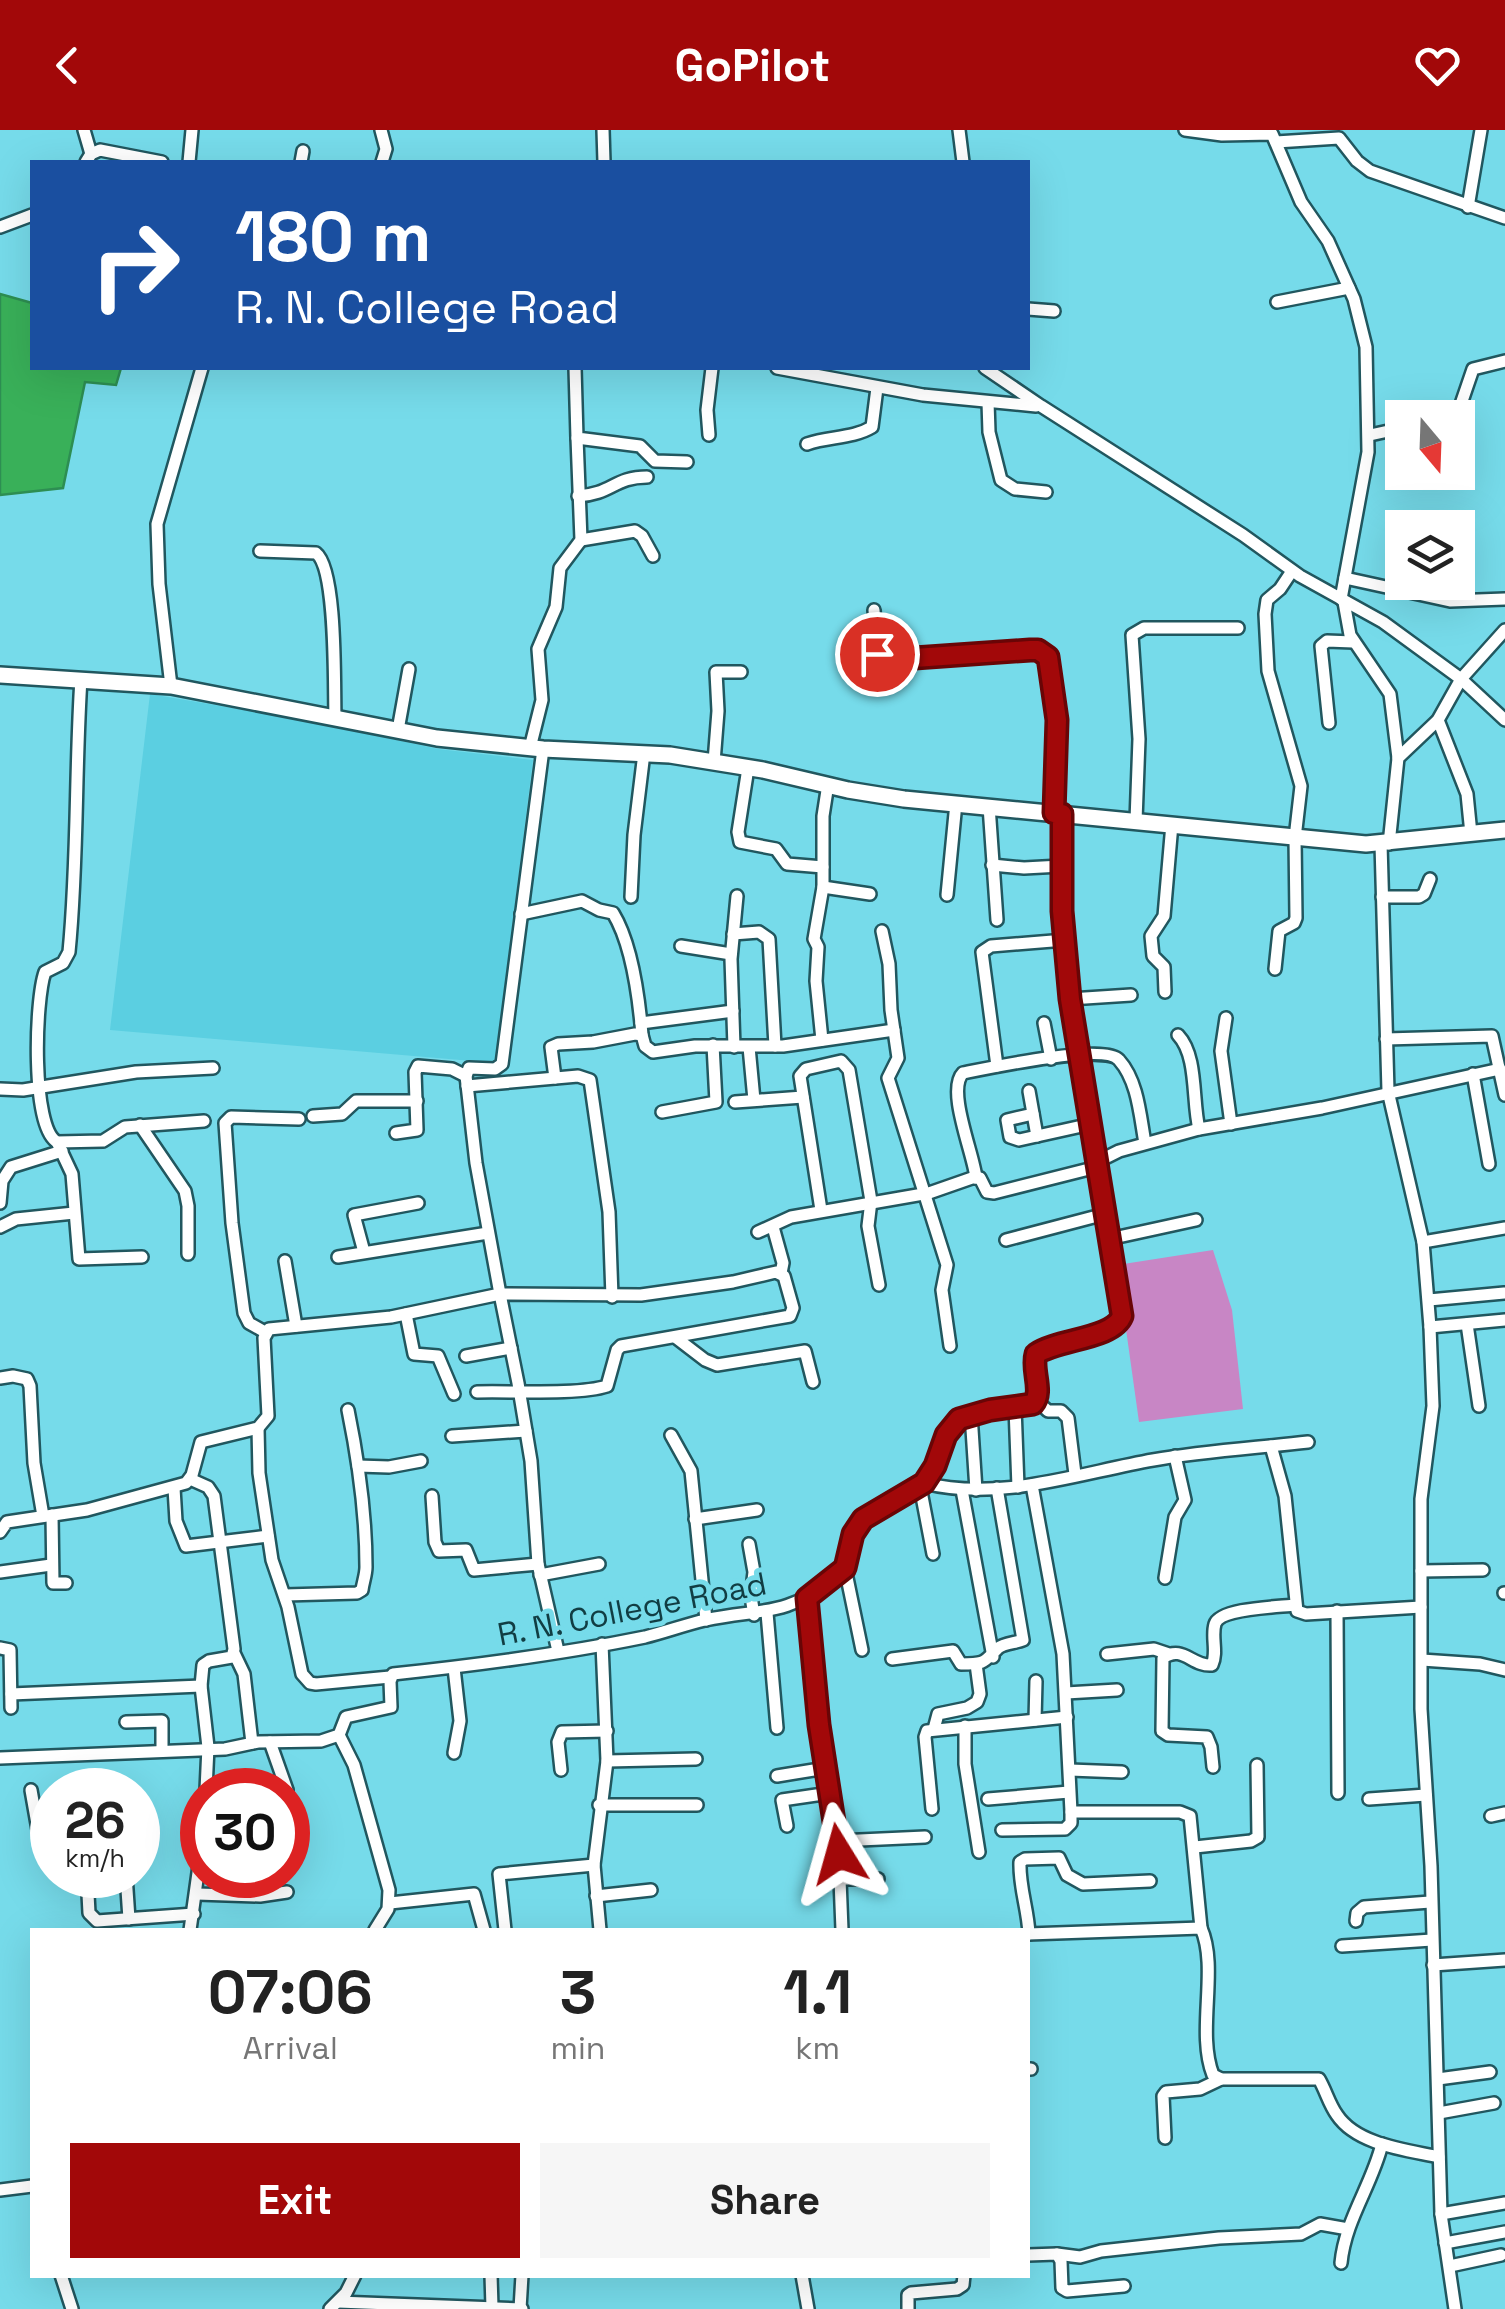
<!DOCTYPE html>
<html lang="en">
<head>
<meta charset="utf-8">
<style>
	:root { --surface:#fff; --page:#f6f6f6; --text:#222; --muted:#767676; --accent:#a20809 }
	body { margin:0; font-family:"Space Grotesk",sans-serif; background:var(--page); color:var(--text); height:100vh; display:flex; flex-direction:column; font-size:38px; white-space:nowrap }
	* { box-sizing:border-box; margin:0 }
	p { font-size:32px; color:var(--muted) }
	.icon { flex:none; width:55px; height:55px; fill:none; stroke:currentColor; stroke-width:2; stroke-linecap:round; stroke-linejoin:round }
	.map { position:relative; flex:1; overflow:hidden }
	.sheet { position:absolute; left:30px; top:1798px; width:1000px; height:350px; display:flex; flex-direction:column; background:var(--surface); border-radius:0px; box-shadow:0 10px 40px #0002 }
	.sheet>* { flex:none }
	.banner { position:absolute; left:30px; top:30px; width:1000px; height:210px; border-radius:0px; box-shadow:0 10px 40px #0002; background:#1a4fa0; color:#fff; overflow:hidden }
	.needle { width:65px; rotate:161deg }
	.buttons { position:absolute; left:1385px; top:270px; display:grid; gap:20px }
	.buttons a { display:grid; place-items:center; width:90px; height:90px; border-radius:0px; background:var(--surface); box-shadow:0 10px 40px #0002; font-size:50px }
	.speed { position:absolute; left:30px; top:1638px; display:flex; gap:20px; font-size:50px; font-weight:700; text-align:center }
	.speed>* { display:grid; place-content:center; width:130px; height:130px; border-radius:50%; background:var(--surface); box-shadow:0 10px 40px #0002; line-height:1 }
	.speed small { font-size:25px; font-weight:400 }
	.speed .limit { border:15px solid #d22; background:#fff; color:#111 }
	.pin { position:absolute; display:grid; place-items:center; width:85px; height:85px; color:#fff; margin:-42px; border:5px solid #fff; border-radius:50%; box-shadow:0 2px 10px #0007 }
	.me { position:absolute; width:110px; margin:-55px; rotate:352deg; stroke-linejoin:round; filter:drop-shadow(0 0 8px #0008) }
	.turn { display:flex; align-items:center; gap:35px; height:210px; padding:0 40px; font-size:45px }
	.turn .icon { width:130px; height:130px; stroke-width:2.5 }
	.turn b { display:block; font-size:70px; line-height:85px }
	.eta { display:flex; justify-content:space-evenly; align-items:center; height:170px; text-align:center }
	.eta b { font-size:60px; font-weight:700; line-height:70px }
	.cta { display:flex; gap:20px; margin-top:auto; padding:20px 40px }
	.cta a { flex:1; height:115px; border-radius:0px; background:var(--accent); color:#fff; font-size:40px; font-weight:700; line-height:115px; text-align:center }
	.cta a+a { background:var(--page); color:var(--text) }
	header { display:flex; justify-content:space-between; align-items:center; height:130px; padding:0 40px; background:var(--accent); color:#fff; font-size:45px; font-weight:700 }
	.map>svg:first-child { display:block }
	.built { fill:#5bcfe1 }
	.green { fill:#c886c5 }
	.water { fill:#39b059; stroke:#2d8e52; stroke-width:2.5 }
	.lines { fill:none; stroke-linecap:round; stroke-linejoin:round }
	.street-casing { stroke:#21575f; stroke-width:16 }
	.secondary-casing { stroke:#21575f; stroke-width:20 }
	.street { stroke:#fff; stroke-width:11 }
	.secondary { stroke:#fff; stroke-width:15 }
	.route-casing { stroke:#690506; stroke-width:25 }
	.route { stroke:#a20809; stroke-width:18 }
	.labels { text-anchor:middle; stroke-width:10; stroke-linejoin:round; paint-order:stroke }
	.street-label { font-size:32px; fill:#113d43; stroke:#76dbea }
</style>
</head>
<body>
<header><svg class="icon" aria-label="back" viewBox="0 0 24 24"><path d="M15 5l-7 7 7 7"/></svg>GoPilot<svg class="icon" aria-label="heart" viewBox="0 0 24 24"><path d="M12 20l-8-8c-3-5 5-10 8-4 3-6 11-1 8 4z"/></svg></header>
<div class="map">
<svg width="1505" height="2179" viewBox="0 0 1505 2179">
	<rect width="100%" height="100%" fill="#76dbea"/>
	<path class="built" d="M150,564L309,591L438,619L533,630L495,933L110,900Z"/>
	<path class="green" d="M1213,1120L1232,1180L1243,1279L1139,1292L1117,1135Z"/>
	<path class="water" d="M0,164L32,173V238H121L116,255L85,252L63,358L0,365Z"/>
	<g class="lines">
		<g class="street-casing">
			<g id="street">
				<path d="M84,0L91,24"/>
				<path d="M381,0L386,19L382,32"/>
				<path d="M603,0L604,32"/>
				<path d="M959,0L963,32"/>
				<path d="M1185,0L1222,5L1272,4L1301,72L1328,111L1354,169L1366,217L1368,322L1341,469"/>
				<path d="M1276,12L1339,8L1357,31L1370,41L1505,88"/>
				<path d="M86,32L91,24L100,20L162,32"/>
				<path d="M189,32L192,0"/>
				<path d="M301,32L303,21"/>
				<path d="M1468,77L1481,0"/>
				<path d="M0,97L32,85"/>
				<path d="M1277,172L1349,158"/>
				<path d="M1028,179L1054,181"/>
				<path d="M575,238L577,308L640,316L655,331L687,332"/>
				<path d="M777,238L923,265L1036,276"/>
				<path d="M985,238L1041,276L1243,405L1300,446L1383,492L1461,549L1505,590"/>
				<path d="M988,272L989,302L1001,350L1015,359L1046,362"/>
				<path d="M1438,288L1460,277L1473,239L1505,231"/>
				<path d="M709,305L707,280L712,238"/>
				<path d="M1370,305L1402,298"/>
				<path d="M807,314C829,306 852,309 872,297L877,258"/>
				<path d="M578,366C612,364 614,347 647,347"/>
				<path d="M581,410L635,401L642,406L653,426"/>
				<path d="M1461,420L1462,469"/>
				<path d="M260,421L316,423C337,439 334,556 335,587"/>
				<path d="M1345,448L1450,471L1505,469"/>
				<path d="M1344,472L1350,505L1390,564L1398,628"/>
				<path d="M874,480L877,524L882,530L1021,520H1039L1049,527L1057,590L1053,683"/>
				<path d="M81,549C75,640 78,731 69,822L63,833L45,842C35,870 31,997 57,1012L103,1011L125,997L204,991"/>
				<path d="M171,556L159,454L157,394L202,238"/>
				<path d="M1438,590L1467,664L1471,704"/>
				<path d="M1329,593L1321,516L1327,511L1353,512"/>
				<path d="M398,600L409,539"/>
				<path d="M530,618L542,570L538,519L556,477L560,438L581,410L577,308"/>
				<path d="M714,632L718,581L716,542H741"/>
				<path d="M748,638L738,702L740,712L776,719L787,734L823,737"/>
				<path d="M989,676L997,790"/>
				<path d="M1061,684C1060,807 1076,914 1098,1034"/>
				<path d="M1136,691L1139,609L1132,505L1144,498H1238"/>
				<path d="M1381,714L1388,961L1423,1112L1430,1197L1433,1276L1421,1369V1579L1431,1736L1441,2084L1455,2179"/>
				<path d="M1389,714L1398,628L1438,590L1461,549L1505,500"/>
				<path d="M992,735L1024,738L1061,736"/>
				<path d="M823,757L870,764"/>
				<path d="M947,765L956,673"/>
				<path d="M631,767L634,705L644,623"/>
				<path d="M1382,767H1419L1424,764L1430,749"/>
				<path d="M521,784L582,771L599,780L613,783C632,814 639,869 642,905"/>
				<path d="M882,801L889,834L891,880L898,928L888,948L947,1135L942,1160L950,1216"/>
				<path d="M733,804L759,802L769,809L775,916"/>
				<path d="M681,816L731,824"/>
				<path d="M1275,839L1279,801L1294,793L1296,788L1295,708L1301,656L1268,541L1265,484L1267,470L1280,459L1292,441"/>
				<path d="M1165,862L1164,837L1153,826L1151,806L1164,786L1172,694"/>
				<path d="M1070,869L1131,865"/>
				<path d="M1226,888L1221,921L1231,994"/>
				<path d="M641,893L733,881"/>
				<path d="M1044,893L1051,929"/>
				<path d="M1178,905C1198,926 1192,971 1199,999"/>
				<path d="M1386,909L1492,906L1505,965"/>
				<path d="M822,910L816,851L818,817L814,809L823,757V686L828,654"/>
				<path d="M734,917L731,829L737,766"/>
				<path d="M749,917L754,970"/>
				<path d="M997,936L982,822L991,816L1065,810"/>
				<path d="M1473,944L1489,1034"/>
				<path d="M555,948L551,917L558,914L593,912L635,904L642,905L645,916L653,922L695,916H783L894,900"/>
				<path d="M467,956L578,946L590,950L609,1082L612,1167"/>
				<path d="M0,959L23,960L136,942L213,938"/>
				<path d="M1029,961L1037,1006"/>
				<path d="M735,972L803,967"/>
				<path d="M662,982L716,972L713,915"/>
				<path d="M1033,984L1007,990L1010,1007L1019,1010L1091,994"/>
				<path d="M313,986L342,984L356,971H417"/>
				<path d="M140,995L185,1061L188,1076V1124"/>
				<path d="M396,1003L417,1000L415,942L418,936L452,939L466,946"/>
				<path d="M57,1012L72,1044L79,1129L142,1127"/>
				<path d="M976,1048C974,1025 946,960 963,943C988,938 1105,913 1119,930C1138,951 1140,986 1145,1013"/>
				<path d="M0,1073L2,1051L11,1037L62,1021"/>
				<path d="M821,1080L800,946L806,939L841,931L849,940L871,1071L868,1096L879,1155"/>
				<path d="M0,1097L16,1089L74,1083"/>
				<path d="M773,1097L783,1133L781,1143"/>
				<path d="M758,1102L791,1087L929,1063L972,1048H980L987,1062L994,1063L1097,1037"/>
				<path d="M1109,1109L1196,1090"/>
				<path d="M1006,1110L1105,1084"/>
				<path d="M1423,1112L1505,1098"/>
				<path d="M364,1122L354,1085L418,1073"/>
				<path d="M338,1127L488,1103"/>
				<path d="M285,1131L296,1196"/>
				<path d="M1429,1170L1504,1163"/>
				<path d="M406,1184L414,1224L438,1226L454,1264"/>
				<path d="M1467,1194L1479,1276"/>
				<path d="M1430,1197L1505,1190"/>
				<path d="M265,1202L249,1193L244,1183L232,1093L225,993L231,987L299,989"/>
				<path d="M675,1207L705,1230L717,1235L805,1221L813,1252"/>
				<path d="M466,1226L511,1218"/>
				<path d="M0,1248L13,1246L27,1249L30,1256L34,1333L43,1386"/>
				<path d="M477,1262C509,1261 580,1265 607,1256L617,1220L621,1216L790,1186L793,1178L784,1146L776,1142L733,1152L641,1165L500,1164L518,1253L531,1331L538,1434L558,1521"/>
				<path d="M1037,1271L1048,1281H1061L1068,1288L1075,1344"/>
				<path d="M1015,1277L1018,1357"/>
				<path d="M971,1284L976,1360"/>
				<path d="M258,1298L259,1343L272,1430L288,1477L302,1544L310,1553L316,1554L390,1547"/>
				<path d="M671,1305L691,1341L706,1490"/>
				<path d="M452,1306L526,1301"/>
				<path d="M1271,1316L1285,1366L1297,1481L1306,1484L1421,1477"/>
				<path d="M358,1336L389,1337L421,1331"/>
				<path d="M190,1349L208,1357L214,1366L234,1519L232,1527L209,1531L203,1535L201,1556L208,1617L206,1660"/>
				<path d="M924,1353C1000,1372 1079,1343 1153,1330C1204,1321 1256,1318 1308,1312"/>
				<path d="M1032,1355L1063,1524L1071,1682H1180L1190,1686L1201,1798"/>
				<path d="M920,1356L933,1424"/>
				<path d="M174,1358L176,1391L186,1416L268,1406"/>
				<path d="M962,1360L993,1527"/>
				<path d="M432,1366L435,1412L439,1421L466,1420L474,1440L538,1434"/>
				<path d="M52,1385L53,1453H66"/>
				<path d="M695,1389L757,1380"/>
				<path d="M0,1402L7,1392L87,1380L186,1353L192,1345L201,1312L258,1298L268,1286L264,1208L269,1199L391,1187L500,1164L476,1033L466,946L469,938L495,939L502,934L543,619"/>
				<path d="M749,1414L754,1442L751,1467L754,1485"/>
				<path d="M845,1438L862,1520"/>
				<path d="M1421,1441L1483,1440"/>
				<path d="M0,1442L51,1435"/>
				<path d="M540,1445L599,1434"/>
				<path d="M1165,1448L1175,1387L1185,1370L1175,1326"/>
				<path d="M1504,1463H1505"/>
				<path d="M285,1465L357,1463L362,1460C363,1452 366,1445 366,1437C366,1387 358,1329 348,1280"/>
				<path d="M807,1468L819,1595L839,1724L842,1800"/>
				<path d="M1337,1481L1338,1663"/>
				<path d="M767,1483L777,1598"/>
				<path d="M0,1518L10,1520L11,1578"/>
				<path d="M234,1523L244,1544L252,1613"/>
				<path d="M1107,1524L1154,1519L1169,1524"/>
				<path d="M892,1529L953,1521L961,1534C985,1534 983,1533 998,1518C1004,1513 1016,1513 1023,1510L997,1358"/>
				<path d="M1422,1530L1480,1534L1505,1540"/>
				<path d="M454,1538L460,1591L454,1623"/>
				<path d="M1066,1563L1117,1560"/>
				<path d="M11,1564L201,1556"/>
				<path d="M1035,1590L1036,1551"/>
				<path d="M126,1592L162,1591V1621"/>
				<path d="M965,1596V1634L979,1722"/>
				<path d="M934,1599L938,1584L967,1578L977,1572L980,1564L976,1534"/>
				<path d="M339,1605L354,1635L389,1760L388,1779L375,1800"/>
				<path d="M270,1612L287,1660"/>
				<path d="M0,1628L225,1619L258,1612L321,1611L339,1605L346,1587L391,1577L390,1551L393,1544C478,1535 562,1524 645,1507C665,1502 684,1495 705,1490C761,1478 783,1488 834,1449C854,1434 846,1406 863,1389C882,1376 908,1368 925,1353C945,1335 937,1301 963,1287C985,1276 1010,1280 1033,1274C1044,1262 1031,1240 1036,1224C1061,1207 1097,1211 1121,1192L1122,1178L1097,1037L1103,1029L1119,1021L1199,999L1322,978L1500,939"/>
				<path d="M607,1631L696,1629"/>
				<path d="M1213,1637L1211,1617L1207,1607L1168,1605L1162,1601L1163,1528C1183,1514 1192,1537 1212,1535C1218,1522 1211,1507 1215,1494C1220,1478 1278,1477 1295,1475"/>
				<path d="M561,1640L558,1612L562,1602L607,1601"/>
				<path d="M1070,1640L1122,1642"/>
				<path d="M777,1646L826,1638"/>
				<path d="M31,1660L40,1711L52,1713"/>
				<path d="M988,1669L1069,1662"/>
				<path d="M1369,1669L1426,1665"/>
				<path d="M599,1675H697"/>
				<path d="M932,1679L925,1607L927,1601L1067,1587"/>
				<path d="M1491,1686L1505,1683"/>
				<path d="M787,1696L782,1670L830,1663"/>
				<path d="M1002,1700L1065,1699L1071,1693V1682"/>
				<path d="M838,1711L925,1707"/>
				<path d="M1195,1717L1251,1711L1258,1707L1257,1635"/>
				<path d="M87,1745L89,1783L97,1791L194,1784"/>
				<path d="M126,1745L129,1789"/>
				<path d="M840,1749H878"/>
				<path d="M197,1764L260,1766L287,1762"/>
				<path d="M596,1766L651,1760"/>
				<path d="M390,1773L474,1764L484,1800"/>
				<path d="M1356,1791L1357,1783L1364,1777L1430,1772"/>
				<path d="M190,1800L202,1714"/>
				<path d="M505,1800L499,1744L594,1735"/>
				<path d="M600,1800L594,1735L607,1631L602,1514"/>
				<path d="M1028,1804L1201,1798C1219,1838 1196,1902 1213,1945L1221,1949H1319C1326,1961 1329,1974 1337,1985C1357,2015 1407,2020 1439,2027"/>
				<path d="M1029,1804C1028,1779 1019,1757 1020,1732L1025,1729L1059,1728L1067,1745L1083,1754L1150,1751"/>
				<path d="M1342,1816L1432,1810"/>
				<path d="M1433,1835L1505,1830"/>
				<path d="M1028,1939H1031"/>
				<path d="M1438,1949L1490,1942"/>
				<path d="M1439,1983L1494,1973"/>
				<path d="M1165,2008L1163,1966L1166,1962L1200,1959L1221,1949"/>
				<path d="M0,2060L32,2056"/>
				<path d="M1441,2084L1505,2073"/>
				<path d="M1445,2113L1505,2102"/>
				<path d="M1057,2124L1080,2127L1101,2121L1219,2108L1301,2104L1320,2094L1348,2099"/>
				<path d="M1028,2125L1057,2124L1061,2131L1062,2158L1067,2161L1124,2156"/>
				<path d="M1341,2133C1345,2090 1372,2055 1382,2014"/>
				<path d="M1450,2136L1501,2125"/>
				<path d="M61,2145L72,2179"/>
				<path d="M491,2145L492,2177"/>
				<path d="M802,2145L808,2179"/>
				<path d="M338,2172L522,2179"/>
				<path d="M330,2179L346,2163L355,2145"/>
				<path d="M520,2179L522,2145"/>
				<path d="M908,2179V2165L911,2163L957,2159L963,2155L964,2145"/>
			</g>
		</g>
		<g class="secondary-casing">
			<path id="secondary" d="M0,545L171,556L437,608L543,619L670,625L763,640L848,660L904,669L1366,714L1505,700"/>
		</g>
		<use href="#street" class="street"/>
		<use href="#secondary" class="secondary"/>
	</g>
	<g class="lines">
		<g class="route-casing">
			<path id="route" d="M839,1724L819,1595L807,1468L845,1438L853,1404L863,1389L924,1353L935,1336L946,1305L959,1289L990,1280L1033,1274C1044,1262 1031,1240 1036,1224C1058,1209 1113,1209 1122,1186L1070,869L1062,781V684L1054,683L1057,590L1048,527L1038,520H1030L886,530L877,524"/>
		</g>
		<use href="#route" class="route"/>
	</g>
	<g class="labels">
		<g class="street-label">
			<text transform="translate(632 1479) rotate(-11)" y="11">R. N. College Road</text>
		</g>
	</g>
</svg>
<div class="buttons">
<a><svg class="needle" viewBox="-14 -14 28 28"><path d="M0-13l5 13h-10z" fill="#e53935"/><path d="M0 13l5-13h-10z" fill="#767676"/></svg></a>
<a><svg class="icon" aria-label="layers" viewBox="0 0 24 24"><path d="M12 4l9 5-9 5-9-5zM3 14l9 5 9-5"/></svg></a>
</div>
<div class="speed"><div>26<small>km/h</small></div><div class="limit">30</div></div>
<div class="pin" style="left:877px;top:524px;background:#d93025"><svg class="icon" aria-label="arrive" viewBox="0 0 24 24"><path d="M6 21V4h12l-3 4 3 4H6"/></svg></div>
<svg class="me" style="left:839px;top:1724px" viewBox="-20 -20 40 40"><path d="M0-17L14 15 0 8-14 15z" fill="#a20809" stroke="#fff" stroke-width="4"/></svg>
<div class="banner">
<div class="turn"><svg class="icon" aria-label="right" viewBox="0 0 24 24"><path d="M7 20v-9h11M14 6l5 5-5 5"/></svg><div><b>180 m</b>R. N. College Road</div></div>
</div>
<section class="sheet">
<div class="eta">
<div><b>07:06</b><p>Arrival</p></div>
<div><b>3</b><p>min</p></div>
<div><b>1.1</b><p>km</p></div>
</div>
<div class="cta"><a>Exit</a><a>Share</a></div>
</section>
</div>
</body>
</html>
